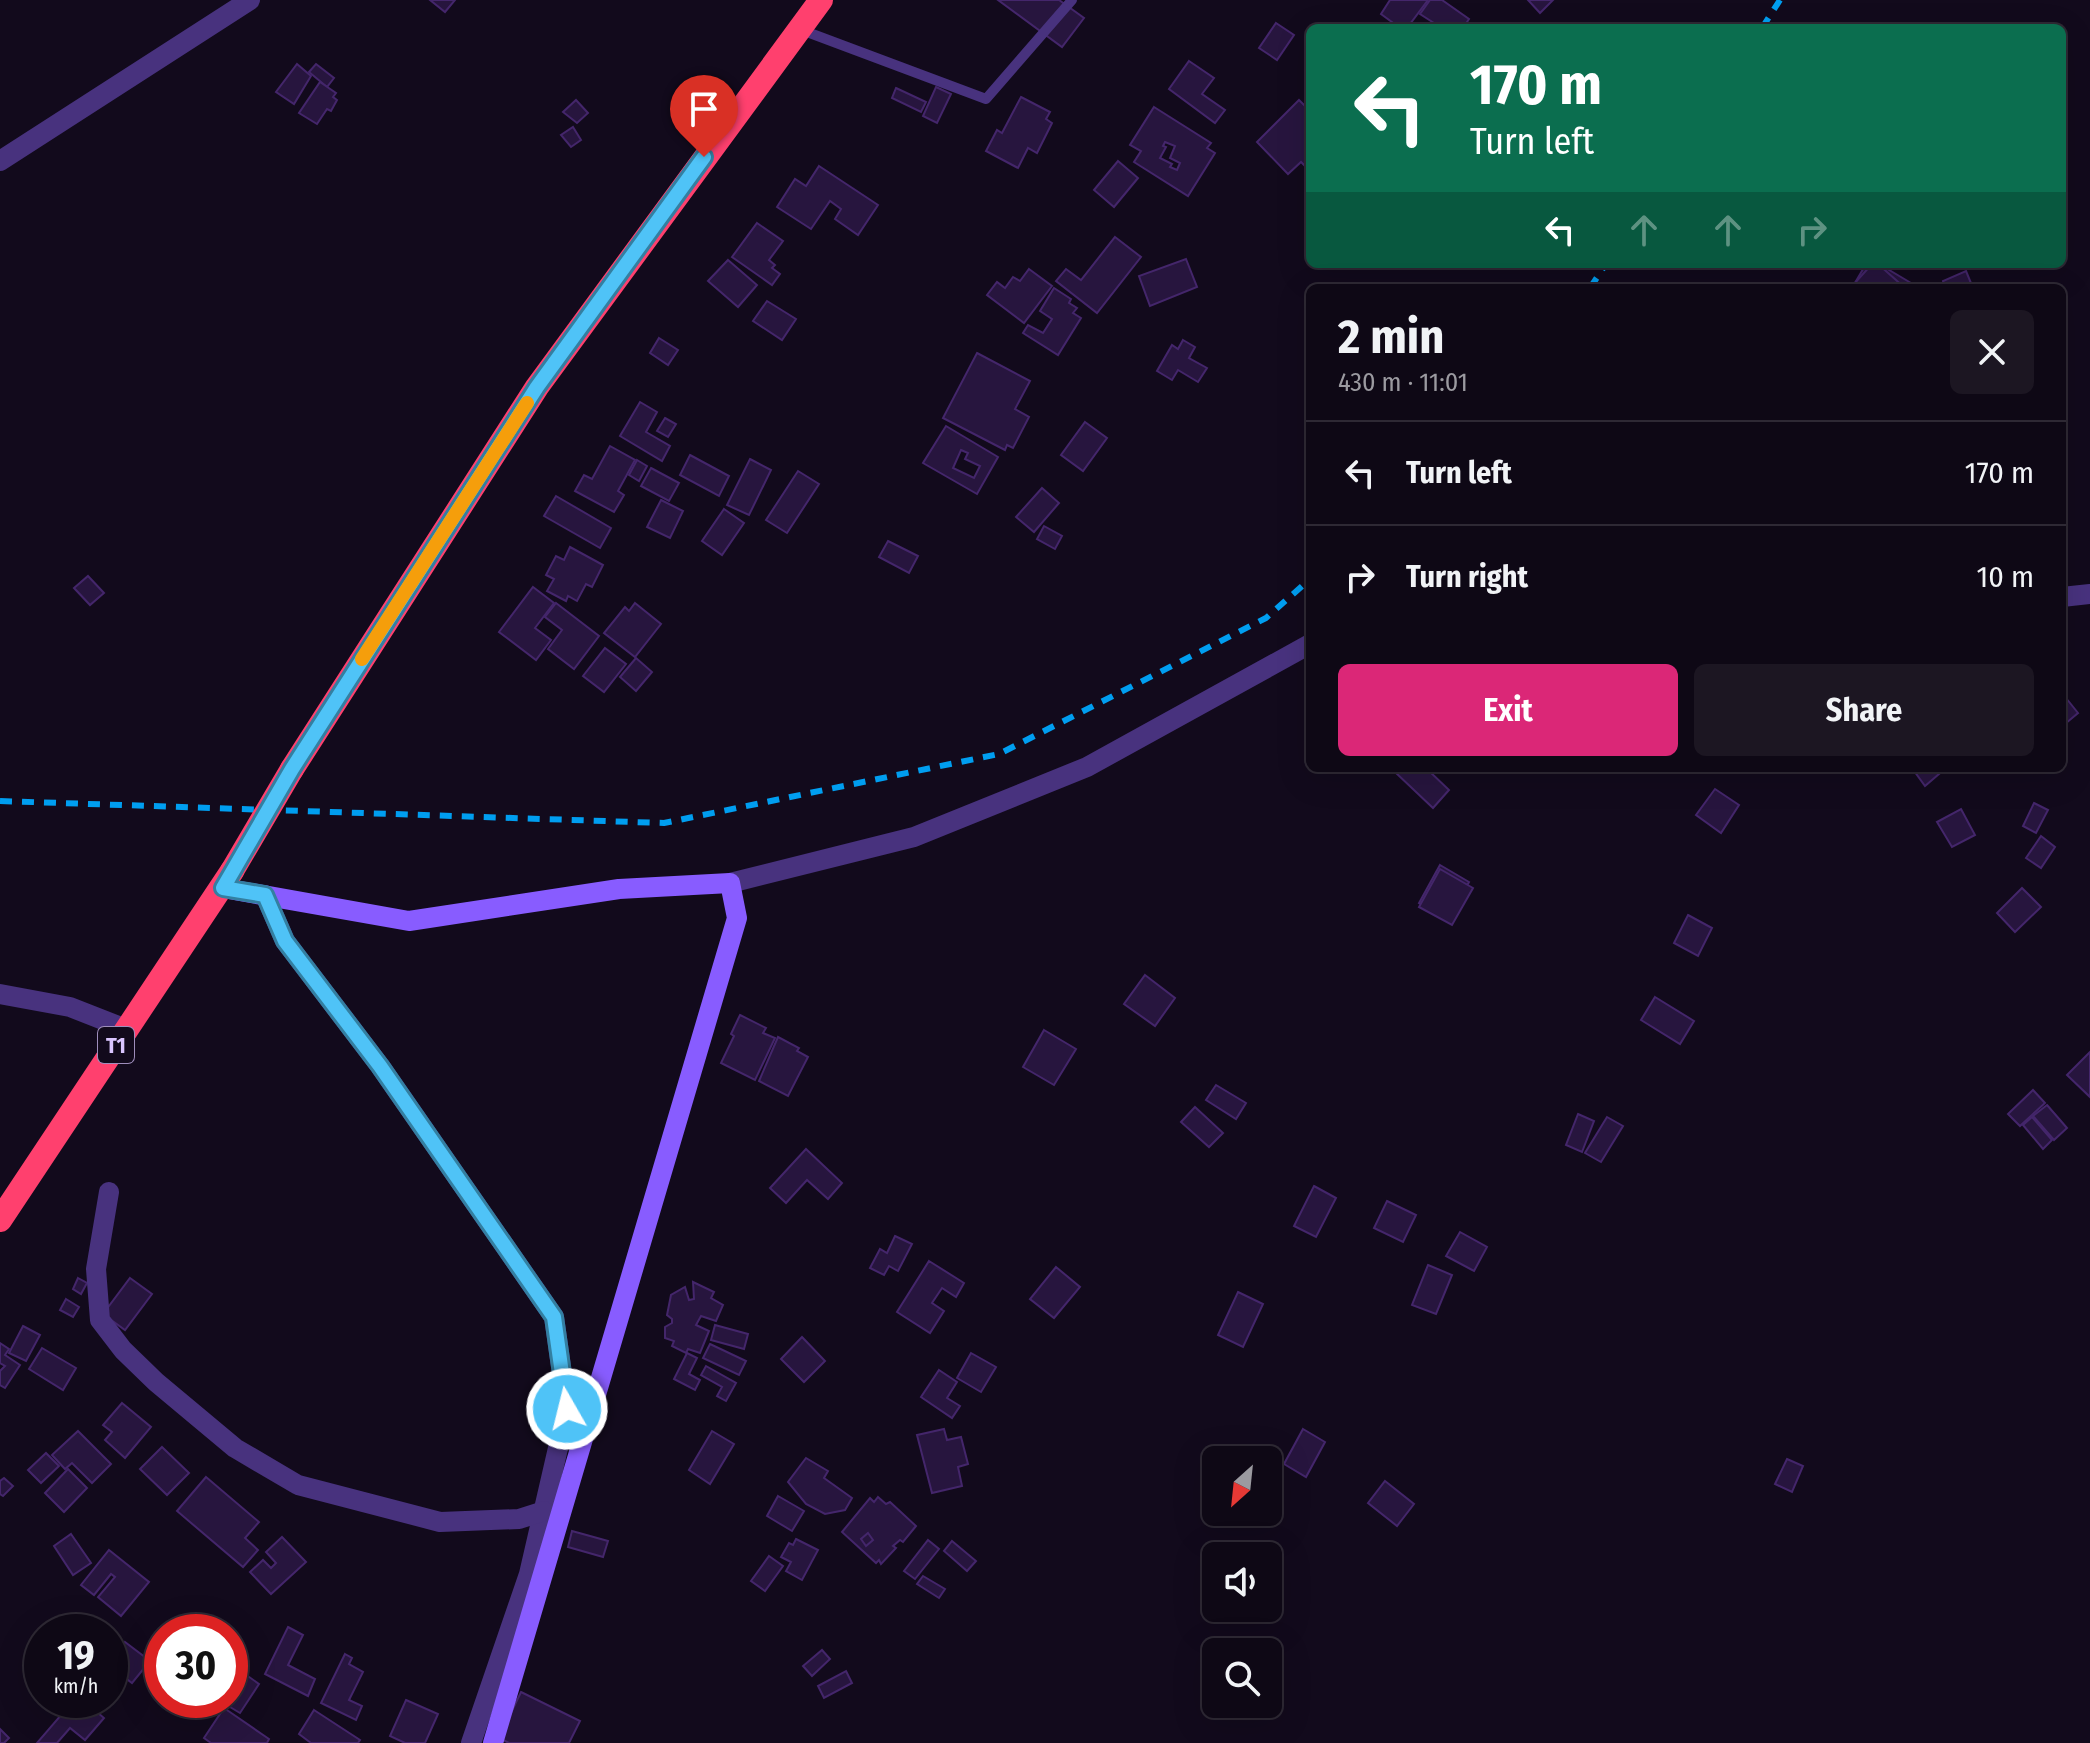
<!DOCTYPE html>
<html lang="en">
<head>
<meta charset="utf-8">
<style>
	:root { --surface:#0e0815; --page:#1c1622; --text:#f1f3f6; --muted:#9b9aa0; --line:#2e2934; --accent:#db2777 }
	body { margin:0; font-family:"Fira Sans Condensed",sans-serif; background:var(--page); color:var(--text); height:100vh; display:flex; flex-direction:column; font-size:30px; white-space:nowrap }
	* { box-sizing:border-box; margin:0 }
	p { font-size:26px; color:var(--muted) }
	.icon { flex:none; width:44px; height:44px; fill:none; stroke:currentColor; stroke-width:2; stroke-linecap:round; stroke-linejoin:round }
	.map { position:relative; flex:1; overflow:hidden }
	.drawer { position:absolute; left:1306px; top:284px; width:760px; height:488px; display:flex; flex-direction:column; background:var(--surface); border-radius:12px; box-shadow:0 8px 32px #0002,0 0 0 2px var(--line) }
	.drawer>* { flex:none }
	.hud { position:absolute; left:1306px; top:24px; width:760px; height:244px; border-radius:12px; box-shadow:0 8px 32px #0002,0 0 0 2px var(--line); background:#0b6e4f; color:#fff; overflow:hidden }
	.needle { width:52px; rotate:207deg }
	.fabs { position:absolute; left:1202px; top:1446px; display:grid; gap:16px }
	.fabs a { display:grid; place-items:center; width:80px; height:80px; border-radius:12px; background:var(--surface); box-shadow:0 8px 32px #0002,0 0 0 2px var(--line); font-size:40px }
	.speed { position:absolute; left:24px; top:1614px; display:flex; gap:16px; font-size:40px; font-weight:700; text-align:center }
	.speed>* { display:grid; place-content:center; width:104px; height:104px; border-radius:50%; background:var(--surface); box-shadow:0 8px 32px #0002,0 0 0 2px var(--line); line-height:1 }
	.speed small { font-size:20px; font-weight:400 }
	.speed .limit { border:12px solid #d22; background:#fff; color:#111 }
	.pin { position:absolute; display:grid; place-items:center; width:68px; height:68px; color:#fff; margin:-82px -34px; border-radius:50% 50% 50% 0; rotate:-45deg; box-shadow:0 0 8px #0007 }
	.pin .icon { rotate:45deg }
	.me { position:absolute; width:88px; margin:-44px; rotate:352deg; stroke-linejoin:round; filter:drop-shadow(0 0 6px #0008) }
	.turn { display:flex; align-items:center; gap:28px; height:168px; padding:0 32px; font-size:36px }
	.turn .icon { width:104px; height:104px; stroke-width:2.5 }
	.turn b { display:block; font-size:56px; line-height:68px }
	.lanes { display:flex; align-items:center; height:76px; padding:0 32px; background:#0003; justify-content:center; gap:40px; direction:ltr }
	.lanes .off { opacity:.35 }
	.round { display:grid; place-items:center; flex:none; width:84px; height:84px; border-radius:12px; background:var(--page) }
	.overview { display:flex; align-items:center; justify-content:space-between; height:136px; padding:0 32px }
	h1 { font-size:48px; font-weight:700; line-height:60px }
	.primary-button { display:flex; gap:16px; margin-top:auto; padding:16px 32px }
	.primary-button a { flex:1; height:92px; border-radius:12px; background:var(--accent); color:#fff; font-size:32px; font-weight:700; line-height:92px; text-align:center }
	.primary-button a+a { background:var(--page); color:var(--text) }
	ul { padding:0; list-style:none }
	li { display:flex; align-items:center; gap:24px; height:104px; padding:0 32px; border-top:2px solid var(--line) }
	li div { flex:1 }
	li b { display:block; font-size:30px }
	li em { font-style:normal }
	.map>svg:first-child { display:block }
	.building { fill:#27153e; stroke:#44266b; stroke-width:2; fill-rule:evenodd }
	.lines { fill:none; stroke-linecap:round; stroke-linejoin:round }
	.lane { stroke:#48327e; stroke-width:10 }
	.street { stroke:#48327e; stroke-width:20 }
	.secondary { stroke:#885cff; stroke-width:20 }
	.highway { stroke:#ff406e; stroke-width:24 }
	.rail { stroke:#009ef0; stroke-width:6; stroke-dasharray:12 10; stroke-linecap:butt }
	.highway-bridge { stroke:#ff406e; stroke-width:24 }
	.route-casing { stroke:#337fa1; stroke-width:20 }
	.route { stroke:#4fc3f7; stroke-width:14 }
	.slow { stroke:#f59e0b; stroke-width:14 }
	.labels { text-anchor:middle; stroke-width:8; stroke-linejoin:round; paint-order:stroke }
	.shield { fill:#120a1c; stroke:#9e8dbb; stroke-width:2 }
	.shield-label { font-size:22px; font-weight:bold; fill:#dac5ff }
</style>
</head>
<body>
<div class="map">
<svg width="2090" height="1743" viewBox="0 0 2090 1743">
	<rect width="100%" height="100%" fill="#120a1c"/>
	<g class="building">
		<path d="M430,0H455L445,12Z"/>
		<path d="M998,0H1059L1084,18L1062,47Z"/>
		<path d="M1390,0H1428L1407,28H1400L1381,14Z"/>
		<path d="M1430,0H1442L1469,19L1463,28H1435L1437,25L1420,14Z"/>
		<path d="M1528,0H1553L1540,13Z"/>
		<path d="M1276,23L1294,35L1277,60L1259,48Z"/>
		<path d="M1189,61L1214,78L1202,94L1225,110L1215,123L1169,89Z"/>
		<path d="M297,64L311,76L294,104L276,92Z"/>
		<path d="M316,64L334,78L327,87L309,72Z"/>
		<path d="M320,82L336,93L333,97L337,100L331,111L327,109L317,124L299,113Z"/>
		<path d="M936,87L951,94L937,123L923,116Z"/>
		<path d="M896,88L926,102L921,112L892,98Z"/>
		<path d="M1021,97L1050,112L1046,119L1052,123L1037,153L1028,148L1018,168L986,151L997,130L1002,133Z"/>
		<path d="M576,100L588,113L577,123L563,112Z"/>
		<path d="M1299,100L1310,111V171L1301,162L1288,174L1257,142Z"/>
		<path d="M1154,107L1211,143L1207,148L1215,153L1188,196L1134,162L1141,151L1130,145ZM1165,142L1175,146L1170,158L1180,163L1177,170L1170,167L1172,164L1160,158L1166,147L1163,146Z"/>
		<path d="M573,127L581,140L571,147L561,135Z"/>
		<path d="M1118,161L1138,178L1114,207L1094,190Z"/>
		<path d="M819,166L878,205L858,235L835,219L841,209L830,201L811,229L777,207L795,179L806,186Z"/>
		<path d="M757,223L783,241L769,260L775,265L772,268L780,274L772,285L732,257Z"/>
		<path d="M1115,237L1141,257L1097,313L1056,281L1066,269L1081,280Z"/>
		<path d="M1186,259L1197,287L1150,306L1139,276Z"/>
		<path d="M728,260L757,285L738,307L708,281Z"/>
		<path d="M1866,264H1879L1911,283L1908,288H1852Z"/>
		<path d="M1872,264H1878L1905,288H1855L1853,285Z"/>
		<path d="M1029,269L1052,286L1024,323L987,295L997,282L1005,288L1013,277L1020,281Z"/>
		<path d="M1966,271L1973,288H1939L1944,286L1943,281Z"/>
		<path d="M1054,288L1071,299L1069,303L1077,308L1073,313L1081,318L1058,355L1023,333L1028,325L1043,333L1052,319L1040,311Z"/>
		<path d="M767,301L796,319L782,340L753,321Z"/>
		<path d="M659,338L678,350L668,365L650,353Z"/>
		<path d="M1183,340L1195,347L1189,358L1207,368L1198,382L1178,370L1172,380L1157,371L1172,345L1178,349Z"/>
		<path d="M977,353L1030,381L1015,409L1029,417L1013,448L1007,445L1005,450L943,418Z"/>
		<path d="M640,402L657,412L646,432L670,446L662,461L620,436Z"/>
		<path d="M665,418L676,424L668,437L657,431Z"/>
		<path d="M1085,422L1107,438L1083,471L1061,455Z"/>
		<path d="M946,426L998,457L977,494L923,463ZM961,450L968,453L965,459L980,466L974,478L953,468Z"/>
		<path d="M610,446L635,460L618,491L624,495L614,512L575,491L584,475L592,479Z"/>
		<path d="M690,455L729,476L719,496L680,475Z"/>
		<path d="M750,459L771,470L749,515L727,505Z"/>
		<path d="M637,460L647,466L639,481L629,475Z"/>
		<path d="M651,468L679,483L669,501L641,486Z"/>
		<path d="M798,471L819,484L787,533L766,520Z"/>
		<path d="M1042,488L1059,503L1034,532L1016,517Z"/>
		<path d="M556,496L611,528L600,548L544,516Z"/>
		<path d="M661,500L683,511L670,538L647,527Z"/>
		<path d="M724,509L744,523L722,555L702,541Z"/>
		<path d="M1044,526L1062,536L1055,549L1037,539Z"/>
		<path d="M888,541L918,556L909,573L879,557Z"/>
		<path d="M570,547L603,565L592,587L586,584L577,601L568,596L566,601L547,591L554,579L546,575L556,556L564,560Z"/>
		<path d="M88,576L104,593L90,605L74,588Z"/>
		<path d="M533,587L554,603L535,628L551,640L536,660L499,632Z"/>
		<path d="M556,603L599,636L574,669L548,649L562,630L545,617Z"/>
		<path d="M635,603L661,624L635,657L604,633L625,607L629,611Z"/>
		<path d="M605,648L626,664L604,692L583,676Z"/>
		<path d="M636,658L652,672L636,691L620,677Z"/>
		<path d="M2062,693L2078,713L2065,724L2062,721Z"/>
		<path d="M1401,768H1426L1449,790L1433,808L1396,773Z"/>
		<path d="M1912,768H1946L1925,786Z"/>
		<path d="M1715,789L1739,805L1721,833L1696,815Z"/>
		<path d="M2034,803L2048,810L2036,833L2023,826Z"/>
		<path d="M1961,809L1975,835L1952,847L1937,822Z"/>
		<path d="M2041,836L2055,847L2041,868L2026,858Z"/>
		<path d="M1440,865L1469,882L1448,919L1419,903Z"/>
		<path d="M1440,869L1473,888L1452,925L1419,907Z"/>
		<path d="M2022,888L2041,907L2015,932L1997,913Z"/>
		<path d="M1688,915L1712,928L1698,956L1674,943Z"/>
		<path d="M1145,975L1175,998L1155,1026L1124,1004Z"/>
		<path d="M1655,997L1694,1021L1680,1044L1641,1020Z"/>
		<path d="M740,1015L766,1028L763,1033L775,1038L755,1080L721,1063L734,1036L731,1034Z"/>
		<path d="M1044,1030L1076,1049L1054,1085L1023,1067Z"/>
		<path d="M778,1037L799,1048L797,1051L808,1057L788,1096L759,1081Z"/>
		<path d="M2090,1052V1097L2067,1075Z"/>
		<path d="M1216,1085L1246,1103L1236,1119L1206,1100Z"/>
		<path d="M2033,1090L2045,1103L2020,1126L2008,1114Z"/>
		<path d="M2047,1105L2067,1128L2054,1140L2033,1116Z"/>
		<path d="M1195,1107L1223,1133L1209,1147L1181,1122Z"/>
		<path d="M1578,1114L1594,1121L1582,1152L1566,1145Z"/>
		<path d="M1607,1117L1623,1126L1601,1162L1585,1153Z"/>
		<path d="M2032,1117L2052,1140L2043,1149L2023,1125Z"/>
		<path d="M806,1149L842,1183L828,1199L807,1180L786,1203L770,1188Z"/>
		<path d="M1314,1186L1336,1198L1316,1237L1294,1226Z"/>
		<path d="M1387,1201L1416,1215L1403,1242L1374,1228Z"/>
		<path d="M1460,1232L1487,1247L1474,1271L1446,1256Z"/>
		<path d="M895,1236L912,1244L898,1271L889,1266L884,1275L870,1268L880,1249L887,1253Z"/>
		<path d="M929,1261L964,1283L956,1297L942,1288L932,1303L944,1311L930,1333L897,1312Z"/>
		<path d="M1428,1265L1452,1275L1436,1314L1412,1305Z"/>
		<path d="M1056,1267L1080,1287L1054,1318L1030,1299Z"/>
		<path d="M78,1278L87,1283L81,1294L73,1289Z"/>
		<path d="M130,1278L152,1294L125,1330L103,1314Z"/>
		<path d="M693,1282L714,1292L711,1298L723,1305L716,1321L701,1316L696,1325L709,1331L700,1353L688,1349L686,1353L672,1346L674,1341L665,1338V1327L672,1323V1319L667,1315L671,1295L685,1287L689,1300L694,1299Z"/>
		<path d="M1238,1292L1263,1304L1243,1347L1218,1335Z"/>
		<path d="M66,1299L79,1307L73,1317L60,1310Z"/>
		<path d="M715,1325L748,1334L744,1349L711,1340Z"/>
		<path d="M23,1326L40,1335L26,1361L9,1353Z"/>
		<path d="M802,1337L825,1361L804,1382L781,1359Z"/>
		<path d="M0,1343L9,1349L5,1355L20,1365L5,1388L0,1385V1371L5,1366L0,1363Z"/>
		<path d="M710,1344L746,1361L739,1375L703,1358Z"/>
		<path d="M42,1348L76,1368L63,1390L29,1369Z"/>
		<path d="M687,1353L697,1358L689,1374L700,1380L695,1390L674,1379Z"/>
		<path d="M971,1353L996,1367L981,1392L957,1378Z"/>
		<path d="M706,1366L736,1383L726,1401L717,1396L722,1387L701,1375Z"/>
		<path d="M939,1370L957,1382L947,1398L960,1406L952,1418L921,1397Z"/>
		<path d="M122,1403L151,1427L125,1458L105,1440L112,1432L103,1425Z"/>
		<path d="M944,1429L947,1440L961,1437L968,1464L958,1467L962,1486L932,1493L917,1435Z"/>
		<path d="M1303,1429L1325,1442L1306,1477L1284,1464Z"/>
		<path d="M78,1431L111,1464L92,1483L72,1463L65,1469L52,1455Z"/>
		<path d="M712,1431L734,1444L710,1484L689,1470Z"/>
		<path d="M162,1447L189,1473L167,1495L140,1469Z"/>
		<path d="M46,1453L59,1466L41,1483L28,1470Z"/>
		<path d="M806,1458L828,1471L824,1478L852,1498L845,1510L825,1514L806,1504L788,1482Z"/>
		<path d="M1787,1459L1803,1466L1792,1492L1775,1484Z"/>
		<path d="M68,1469L87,1488L64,1512L45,1493Z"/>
		<path d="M206,1477L259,1522L245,1538L258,1550L243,1567L177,1511Z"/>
		<path d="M4,1478L13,1486L3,1496L0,1494V1481Z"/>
		<path d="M1385,1481L1414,1504L1397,1526L1368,1503Z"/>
		<path d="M778,1496L804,1511L792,1531L767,1516Z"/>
		<path d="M878,1497L886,1504L890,1502L916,1526L903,1542L900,1540L893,1546L896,1548L881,1564L879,1560L876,1563L842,1532L870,1498L874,1502Z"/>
		<path d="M572,1531L608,1541L603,1557L568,1547Z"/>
		<path d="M868,1533L873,1540L866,1546L861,1539Z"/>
		<path d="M71,1534L91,1563L73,1575L54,1546Z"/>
		<path d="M282,1537L306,1562L271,1594L250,1572L263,1560L271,1568L276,1563L266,1552Z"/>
		<path d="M796,1539L818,1550L802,1580L786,1571L791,1562L781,1557L789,1543L793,1545Z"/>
		<path d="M928,1540L939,1549L915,1579L904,1571Z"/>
		<path d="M952,1541L976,1561L967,1571L944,1551Z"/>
		<path d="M109,1550L149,1582L121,1616L98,1597L115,1577L111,1574L94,1595L81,1585Z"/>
		<path d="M769,1556L783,1566L765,1591L751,1581Z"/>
		<path d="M923,1576L945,1589L939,1598L917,1584Z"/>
		<path d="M288,1627L303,1635L288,1665L315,1679L308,1696L265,1674Z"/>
		<path d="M125,1642L150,1661L132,1683L110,1666V1661Z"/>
		<path d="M822,1650L830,1659L812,1676L803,1666Z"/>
		<path d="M345,1654L352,1658L349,1664L363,1672L349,1700L362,1706L356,1720L321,1703Z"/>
		<path d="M846,1671L852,1683L824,1698L818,1686Z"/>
		<path d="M245,1674L259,1684L240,1713L225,1704Z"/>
		<path d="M521,1692L580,1721L569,1743H509L499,1738Z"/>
		<path d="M74,1700H83L104,1718L85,1740L70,1728L57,1743H37Z"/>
		<path d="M406,1700L438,1714L425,1743H405L390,1736Z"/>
		<path d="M224,1708L269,1739L267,1743H211L204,1738Z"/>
		<path d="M314,1710L360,1740L358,1743H311L299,1734Z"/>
		<path d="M0,1729L9,1738L4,1743H0Z"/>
	</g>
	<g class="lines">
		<path class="lane" d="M799,29L986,99L1072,0"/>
		<g class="street">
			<path d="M0,161L250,0"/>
			<path d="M2062,597L2090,594"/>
			<path d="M730,883L914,837L1087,767L1310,644"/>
			<path d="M265,895L285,941L380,1066L554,1317L567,1409L529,1574L471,1743"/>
			<path d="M0,994L70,1007L126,1029"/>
			<path d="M109,1192L96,1269L100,1320L123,1350L156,1382L235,1448L298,1485L440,1522L519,1519L544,1511"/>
		</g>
		<path class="secondary" d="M223,888L409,921L619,889L730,883L737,918L493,1743"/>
		<g class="highway">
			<path d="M292,769L537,387L821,0"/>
			<path d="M0,1220L232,871"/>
		</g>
		<g class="rail">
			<path d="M1762,28L1780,0"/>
			<path d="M1590,288L1606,264"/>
			<path d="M0,801L664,823L999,754L1266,618L1310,579"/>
		</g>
		<path class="highway-bridge" d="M232,871L292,769"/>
	</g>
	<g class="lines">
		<g class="route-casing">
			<path id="route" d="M567,1409L554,1317L380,1066L285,941L265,895L223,888L292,769L537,387L704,157"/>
		</g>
		<use href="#route" class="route"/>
		<path class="slow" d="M362,659L527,403"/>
	</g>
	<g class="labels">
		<rect class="shield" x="98" y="1027" width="36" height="36" rx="6"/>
		<g class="shield-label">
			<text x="116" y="1053">T1</text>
		</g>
	</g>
</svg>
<div class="fabs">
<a><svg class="needle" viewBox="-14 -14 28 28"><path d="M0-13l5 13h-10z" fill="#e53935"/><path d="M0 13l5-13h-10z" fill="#9b9aa0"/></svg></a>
<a><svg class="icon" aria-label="sound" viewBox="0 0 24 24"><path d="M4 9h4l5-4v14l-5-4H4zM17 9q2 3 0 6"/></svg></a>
<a><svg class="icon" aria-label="search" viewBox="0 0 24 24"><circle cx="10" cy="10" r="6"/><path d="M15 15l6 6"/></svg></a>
</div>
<div class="speed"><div>19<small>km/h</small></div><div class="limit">30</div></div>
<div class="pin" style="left:704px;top:157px;background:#d93025"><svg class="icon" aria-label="arrive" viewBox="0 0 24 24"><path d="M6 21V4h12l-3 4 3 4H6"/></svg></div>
<svg class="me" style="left:567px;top:1409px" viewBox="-20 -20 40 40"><circle r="17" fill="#4fc3f7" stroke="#fff" stroke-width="3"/><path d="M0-11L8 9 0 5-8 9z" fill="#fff"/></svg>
<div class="hud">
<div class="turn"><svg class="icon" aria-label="left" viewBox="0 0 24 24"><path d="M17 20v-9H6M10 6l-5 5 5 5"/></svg><div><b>170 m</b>Turn left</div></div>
<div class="lanes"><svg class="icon" aria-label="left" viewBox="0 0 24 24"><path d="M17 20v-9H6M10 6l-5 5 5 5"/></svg><svg class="icon off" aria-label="ahead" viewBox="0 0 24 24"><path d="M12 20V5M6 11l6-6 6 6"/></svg><svg class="icon off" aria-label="ahead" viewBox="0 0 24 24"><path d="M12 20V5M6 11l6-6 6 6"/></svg><svg class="icon off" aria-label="right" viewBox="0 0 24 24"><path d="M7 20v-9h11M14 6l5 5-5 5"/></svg></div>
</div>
<section class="drawer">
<div class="overview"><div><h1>2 min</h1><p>430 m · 11:01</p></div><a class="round"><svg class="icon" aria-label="close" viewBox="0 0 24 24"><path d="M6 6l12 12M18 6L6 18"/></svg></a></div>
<ul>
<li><svg class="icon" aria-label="left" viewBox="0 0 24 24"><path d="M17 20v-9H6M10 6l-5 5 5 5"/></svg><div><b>Turn left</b></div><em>170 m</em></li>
<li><svg class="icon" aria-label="right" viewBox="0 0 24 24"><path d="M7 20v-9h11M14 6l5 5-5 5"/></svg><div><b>Turn right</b></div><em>10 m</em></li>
</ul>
<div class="primary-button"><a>Exit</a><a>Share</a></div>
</section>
</div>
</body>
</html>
